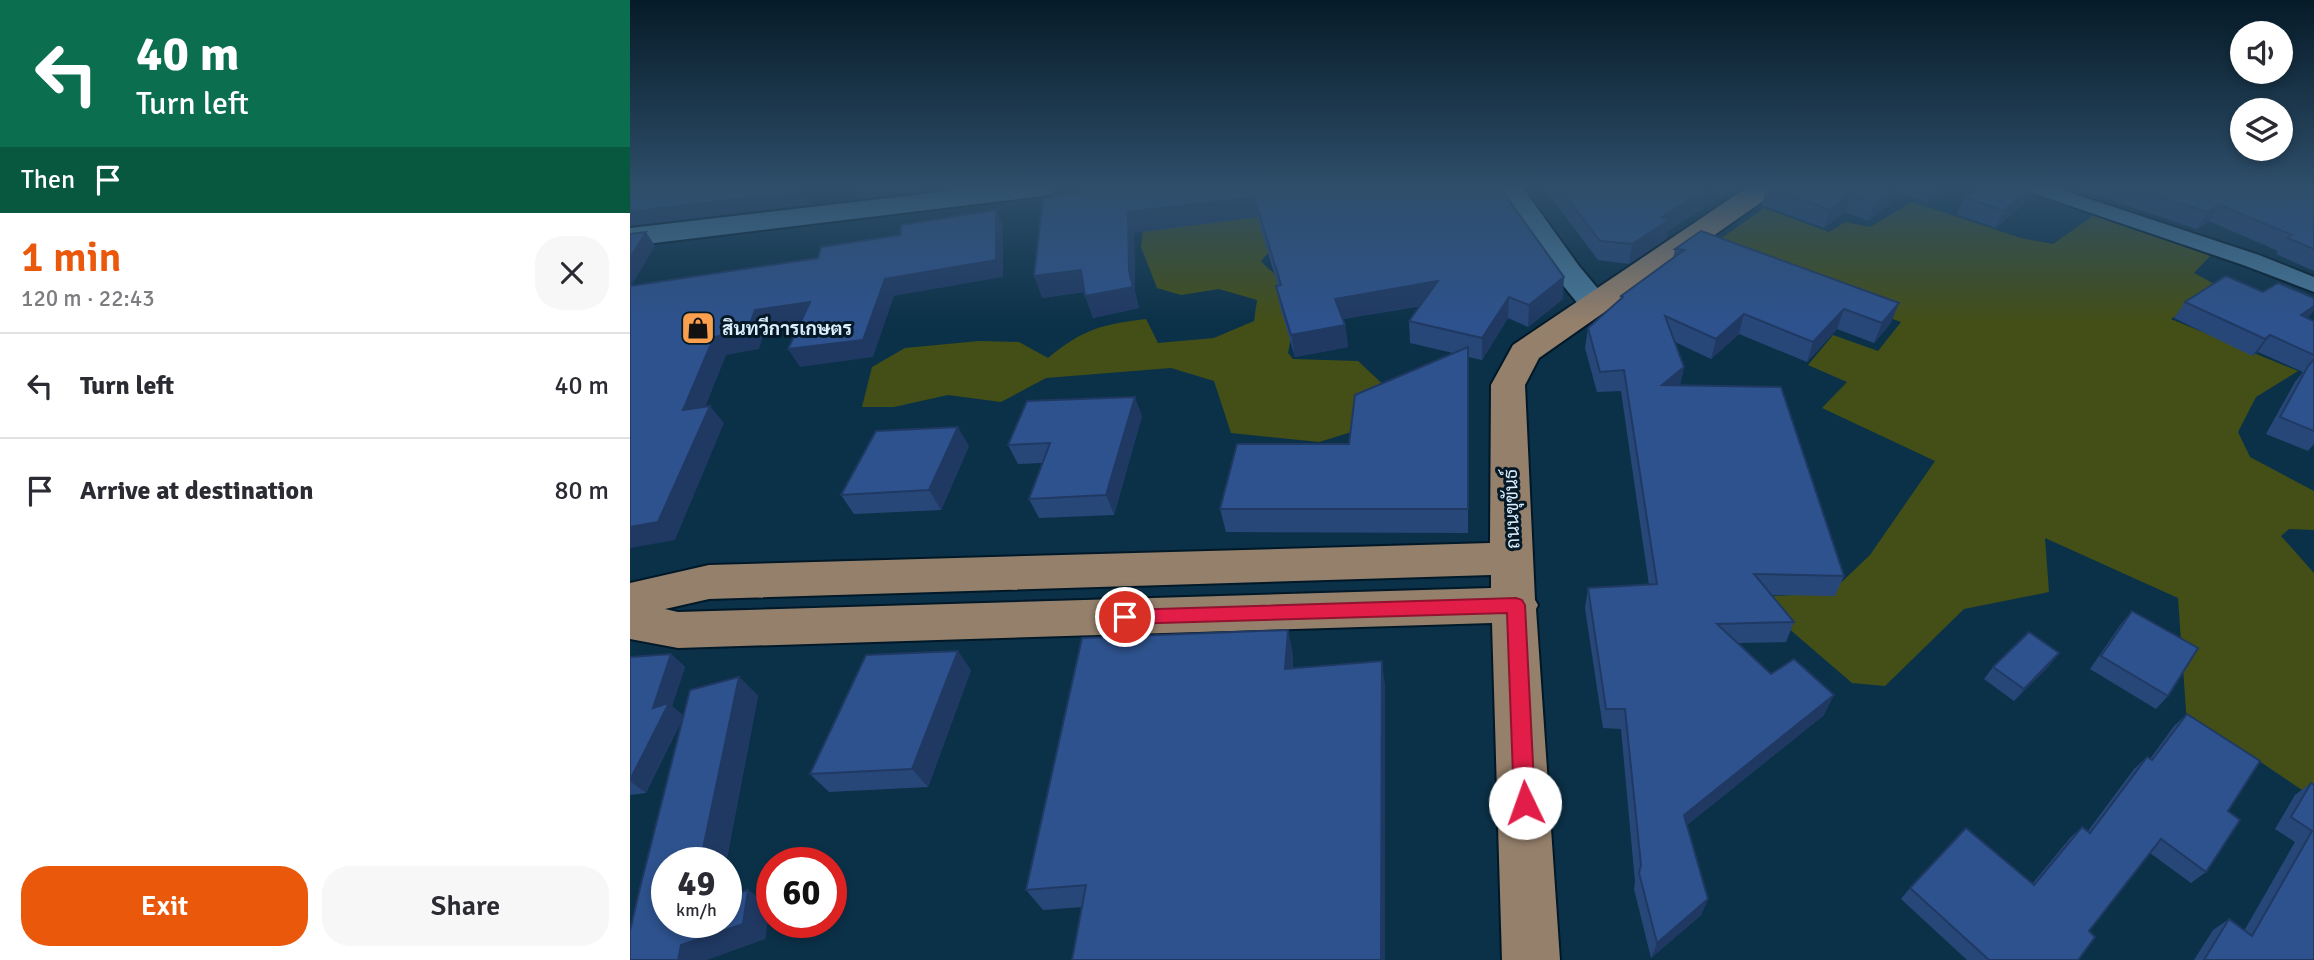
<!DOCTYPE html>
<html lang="en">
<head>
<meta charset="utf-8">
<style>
	:root { --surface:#fff; --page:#f7f7f7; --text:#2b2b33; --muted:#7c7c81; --line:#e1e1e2; --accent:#ea580c }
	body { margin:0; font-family:Signika,Sarabun,sans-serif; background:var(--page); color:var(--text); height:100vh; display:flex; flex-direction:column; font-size:26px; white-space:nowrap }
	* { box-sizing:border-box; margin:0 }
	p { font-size:23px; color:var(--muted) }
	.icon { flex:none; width:38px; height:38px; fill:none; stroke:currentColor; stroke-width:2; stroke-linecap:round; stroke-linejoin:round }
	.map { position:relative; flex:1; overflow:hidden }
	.panel { display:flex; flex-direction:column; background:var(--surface); width:630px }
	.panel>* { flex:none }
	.hud { background:#0b6e4f; color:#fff; overflow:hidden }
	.buttons { position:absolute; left:1600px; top:21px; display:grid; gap:14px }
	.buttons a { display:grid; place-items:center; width:63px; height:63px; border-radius:50%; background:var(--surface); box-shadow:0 4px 10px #0003; font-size:35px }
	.speed { position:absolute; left:21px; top:847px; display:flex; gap:14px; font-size:35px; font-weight:700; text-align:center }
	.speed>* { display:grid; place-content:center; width:91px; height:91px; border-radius:50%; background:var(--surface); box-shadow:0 4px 10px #0003; line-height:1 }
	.speed small { font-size:18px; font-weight:400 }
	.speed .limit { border:10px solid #d22; background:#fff; color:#111 }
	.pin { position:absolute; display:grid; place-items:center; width:60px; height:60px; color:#fff; margin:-30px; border:4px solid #fff; border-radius:50%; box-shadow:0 2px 7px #0007 }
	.me { position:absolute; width:77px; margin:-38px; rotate:357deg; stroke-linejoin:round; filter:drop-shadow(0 0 5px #0008) }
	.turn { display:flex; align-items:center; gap:24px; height:147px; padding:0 21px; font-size:32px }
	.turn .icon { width:91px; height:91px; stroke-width:2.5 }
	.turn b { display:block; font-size:49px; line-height:60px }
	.then { display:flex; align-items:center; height:66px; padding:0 21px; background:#0003; gap:14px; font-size:26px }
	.round { display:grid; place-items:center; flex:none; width:74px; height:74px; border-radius:28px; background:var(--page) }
	.head { display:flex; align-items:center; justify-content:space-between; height:119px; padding:0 21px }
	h1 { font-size:42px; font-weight:600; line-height:52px; color:var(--accent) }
	.cta { display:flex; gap:14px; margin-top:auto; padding:14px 21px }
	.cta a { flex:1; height:80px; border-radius:28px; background:var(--accent); color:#fff; font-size:28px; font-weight:600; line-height:80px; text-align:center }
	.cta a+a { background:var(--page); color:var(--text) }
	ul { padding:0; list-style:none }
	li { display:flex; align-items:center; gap:21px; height:105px; padding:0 21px; border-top:2px solid var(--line) }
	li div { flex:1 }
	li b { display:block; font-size:26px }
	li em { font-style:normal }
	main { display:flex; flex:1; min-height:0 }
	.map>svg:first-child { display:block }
	.green { fill:#434f16 }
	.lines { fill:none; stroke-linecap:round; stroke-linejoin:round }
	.street-casing { stroke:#011828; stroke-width:4 }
	.secondary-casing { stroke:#011828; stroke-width:4 }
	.primary-casing { stroke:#011828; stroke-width:4 }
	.street { fill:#49799a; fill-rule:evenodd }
	.secondary { fill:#49799a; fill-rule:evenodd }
	.primary { fill:#95806b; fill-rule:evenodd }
	.wall { fill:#284779 }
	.shaded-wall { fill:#203963 }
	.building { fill:#2e528d; stroke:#203963; stroke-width:2 }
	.route { fill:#e11d48; stroke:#92132f; stroke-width:2 }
	.labels { text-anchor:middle; stroke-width:6; stroke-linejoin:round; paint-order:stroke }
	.poi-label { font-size:19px; font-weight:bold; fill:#dbeffe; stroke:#051825; text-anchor:start }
	.street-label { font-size:19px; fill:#dbeffe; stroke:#051825 }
</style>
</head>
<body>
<main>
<section class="panel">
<div class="hud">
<div class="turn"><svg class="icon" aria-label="left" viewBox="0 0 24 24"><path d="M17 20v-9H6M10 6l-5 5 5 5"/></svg><div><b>40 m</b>Turn left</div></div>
<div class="then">Then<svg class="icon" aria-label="arrive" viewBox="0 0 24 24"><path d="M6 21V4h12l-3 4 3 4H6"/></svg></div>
</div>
<div class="head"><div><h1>1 min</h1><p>120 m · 22:43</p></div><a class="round"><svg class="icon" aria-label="close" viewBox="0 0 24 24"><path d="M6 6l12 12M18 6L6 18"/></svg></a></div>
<ul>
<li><svg class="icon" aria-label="left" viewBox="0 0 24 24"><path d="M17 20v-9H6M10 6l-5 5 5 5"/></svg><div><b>Turn left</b></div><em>40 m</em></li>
<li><svg class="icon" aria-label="arrive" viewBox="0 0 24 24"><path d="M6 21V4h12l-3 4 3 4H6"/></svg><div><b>Arrive at destination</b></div><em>80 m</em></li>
</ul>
<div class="cta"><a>Exit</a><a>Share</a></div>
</section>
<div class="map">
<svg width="1684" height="960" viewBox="0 0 1684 960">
	<rect width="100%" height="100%" fill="#0b3148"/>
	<g class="green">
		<path d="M616,194L648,242L631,261C642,274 657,282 669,295L658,353L663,359L728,361L759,390L728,430L689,442L601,433L584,381L541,368L416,378L371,402L318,395L264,407H232L242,367L275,348L349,341L389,342L418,358C453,329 473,324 516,319L528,343L584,338L624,321L627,300L589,289L551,295L527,288L511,247L513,230Z"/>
		<path d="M1282,202L1391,238L1423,244L1467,213L1582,254L1564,273L1590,287L1541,319L1668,371L1626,397L1608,432L1620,457L1684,491V530L1659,529L1651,536L1684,573V798L1629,761L1557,725L1548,598L1415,538L1419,592L1334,609L1255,686L1222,683L1122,597L1200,593L1240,555L1305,461L1192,408L1217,382L1178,365L1203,335L1248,351L1271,322L1075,250L1134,208L1199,232L1215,222L1240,227Z"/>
	</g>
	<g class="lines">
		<g class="street-casing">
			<path id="street" d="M1398,188H1426L1629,255L1684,277V292L1613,265L1400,192Z"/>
		</g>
		<g class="secondary-casing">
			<g id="secondary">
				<path d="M344,188H426L422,194L413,196L0,246V228Z"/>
				<path d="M867,188H893L949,266L980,303L975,310L964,312L953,310L927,278Z"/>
			</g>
		</g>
		<g class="primary-casing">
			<path id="primary" d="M1116,188H1147L1143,194L909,358L895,385L905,600L908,605L906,609L930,960H872L862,623L48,648L0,639V583L79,565L860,543L861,385L883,345ZM861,575V588L48,612L35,609L79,599Z"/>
		</g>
		<use href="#street" class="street"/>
		<use href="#secondary" class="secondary"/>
		<use href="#primary" class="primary"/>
	</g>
	<g class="wall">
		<path d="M870,188L933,299L898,327L878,318L852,360L838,357V533L596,532L590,509L719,444L823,353L780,343L779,321L791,306L713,319L715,325L718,347L665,357L650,307L646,286H648L627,217L504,233L505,292L509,308L463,318L454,292L412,298L451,192Z"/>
		<path d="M914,188H1112L1103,193L1099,192L1038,231L1036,239L999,264L968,260Z"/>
		<path d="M1136,188H1314L1296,202L1272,193L1238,221L1215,212L1194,228L1132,205Z"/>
		<path d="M1444,188H1684V271L1646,254L1648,251L1579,221L1567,229Z"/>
		<path d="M1403,196L1366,228L1327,214L1334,197Z"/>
		<path d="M1071,231L1261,323L1244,343L1207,329L1177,362L1109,334L1081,359L1045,342L1054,367L1050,385L1214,576L1205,596L1141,595L1164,622L1156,642L1108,643L1141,674L1194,715L1057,825L1078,899L1071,915L1021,958L1004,889L1005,882L991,729L973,728L955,608L958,588L1019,585L991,391L967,392L955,348L958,328L990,300L991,296L1043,258L1045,249Z"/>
		<path d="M1684,298V310L1678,318L1684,321V444L1678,451L1636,434L1665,382L1673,372L1628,352L1622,356L1544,318L1555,302Z"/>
		<path d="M512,416L484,515L409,518L399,499L412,463L388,464L378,445Z"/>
		<path d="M339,446L311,510L224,514L211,495Z"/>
		<path d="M1502,611L1538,696L1526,709L1460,669L1491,624Z"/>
		<path d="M1429,653L1419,666L1384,701L1354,679L1363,667Z"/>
		<path d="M41,654L55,667L42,706L53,716L60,690L109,677L128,696L96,863H37V922H96V897L118,890L140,906L135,939L76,960H0V931L11,884L53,718L16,793L0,795V657Z"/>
		<path d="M663,654V668L755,685V960H442L452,907L413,910L396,890Z"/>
		<path d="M341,670L298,787L199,792L180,774Z"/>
		<path d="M1557,714L1598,811L1576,872L1561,883L1520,853L1459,931L1448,960H1337L1271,899L1280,888L1402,884L1440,838L1452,827L1458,831L1504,769L1517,757L1520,759L1544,726Z"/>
		<path d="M1681,783L1684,960H1564L1583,930L1599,919L1614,931L1665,842L1645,829L1665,795Z"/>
	</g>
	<g class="shaded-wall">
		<path d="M223,188H331L228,199Z"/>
		<path d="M1079,188H1099V192L1038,231L1036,239L999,264L1002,244L1032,217Z"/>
		<path d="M1104,188H1112L1103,193Z"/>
		<path d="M1263,188H1274L1272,193L1238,221L1245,203Z"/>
		<path d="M1302,188H1314L1296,202Z"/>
		<path d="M1400,188H1406L1403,196L1366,228L1373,211Z"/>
		<path d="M174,191L181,204L0,226V212Z"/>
		<path d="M1220,194L1215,212L1194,228L1200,210Z"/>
		<path d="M624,197L627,217L504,233L505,292L509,308L463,318L455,296L498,212Z"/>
		<path d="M1590,205L1579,221L1567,229L1577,212Z"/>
		<path d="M366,210L373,226V277L264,296L243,357L170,367L158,349L255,279Z"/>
		<path d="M16,232L25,246L0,288V258Z"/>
		<path d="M451,270L459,291L412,298L404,276Z"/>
		<path d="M934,277L933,299L898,327L899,305Z"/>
		<path d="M808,281L809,302L708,320L705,299Z"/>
		<path d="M879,297L878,318L852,360V338Z"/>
		<path d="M180,302L190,319L136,327L129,349L96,355L67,428L53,410L84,337L125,310Z"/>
		<path d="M1269,303L1261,323L1244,343L1252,323Z"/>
		<path d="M1684,306V310L1678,318L1659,332L1671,315Z"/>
		<path d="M1214,309L1207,329L1177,362L1183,342Z"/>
		<path d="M1114,314L1109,334L1081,359L1086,339Z"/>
		<path d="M715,325L718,347L665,357L661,335Z"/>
		<path d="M1640,335L1628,352L1622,356L1635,339Z"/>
		<path d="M1054,367L1050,387L1032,385Z"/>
		<path d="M505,397L512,416L484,515L476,495Z"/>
		<path d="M80,406L94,423L45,540L0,548V527Z"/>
		<path d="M328,427L339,446L311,510L299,490Z"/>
		<path d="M658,630L663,654L662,693L655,669Z"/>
		<path d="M328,651L341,670L298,787L282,769Z"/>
		<path d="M1429,653L1419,666L1384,701L1394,689Z"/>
		<path d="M41,654L55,667L42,706L54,716L16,793L0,781Z"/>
		<path d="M752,661L755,685V960H751Z"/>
		<path d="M109,677L128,696L96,863H70Z"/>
		<path d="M1204,695L1194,715L1048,832L1054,815Z"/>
		<path d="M118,890L140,906L135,939L76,960H48L51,945Z"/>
		<path d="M1078,899L1071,915L1021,958L1027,943Z"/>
	</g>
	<g class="building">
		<path d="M0,188H171L174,191L0,212Z"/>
		<path d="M451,188H870L934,277L899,305L879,297L852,338L779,321L808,281L705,299L715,325L661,335L646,286L651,285L624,197L498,212L499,271L503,287L455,296L451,270L404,276L413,198L451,192Z"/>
		<path d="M929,188H1079L1032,217L1039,220L1002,244L970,241Z"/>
		<path d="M1142,188H1263L1245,203L1220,194L1200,210Z"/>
		<path d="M1352,188H1400L1373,211L1334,197Z"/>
		<path d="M1502,188H1684V249L1657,238L1662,235L1590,205L1577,212Z"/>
		<path d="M366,210V260L255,279L233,340L158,349L180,302L125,310L117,332L84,337L53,410L80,406L28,522L0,527V286L188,258L191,247L270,235L271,225Z"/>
		<path d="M1071,231L1269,303L1252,323L1214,309L1183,342L1114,314L1086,339L1035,316L1054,367L1032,385L1151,387L1214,576L1124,574L1164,622L1087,624L1141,674L1164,659L1204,695L1054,815L1078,899L1027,943L1009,873L1011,865L995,709H976L958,588L1027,584L994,370L970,372L958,328L993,297L991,296L1054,250L1045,249Z"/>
		<path d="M16,232L0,258V234Z"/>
		<path d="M1596,276L1633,292L1648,283L1684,298V306L1671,315L1684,321V355L1640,335L1635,339L1555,302Z"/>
		<path d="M838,347V509H590L607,444H719L725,395Z"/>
		<path d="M1684,359V431L1650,417L1678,366Z"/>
		<path d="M505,397L476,495L399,499L420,443L378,445L397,401Z"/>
		<path d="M328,427L299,490L211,495L246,431Z"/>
		<path d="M1502,611L1568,648L1538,696L1471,656Z"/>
		<path d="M658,630L655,669L752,661L751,960H442L456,885L396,890L452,638Z"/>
		<path d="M1399,632L1429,653L1394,689L1363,667Z"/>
		<path d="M328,651L282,769L180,774L236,655Z"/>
		<path d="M41,654L23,708L39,703L0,780V657Z"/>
		<path d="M109,677L70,863H37V922H96V897L118,890L113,924L51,945L48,960H0V931L11,884L60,690Z"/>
		<path d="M1557,714L1630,761L1598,811L1610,820L1576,872L1531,839L1459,931L1465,937L1448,960H1359L1280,888L1336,828L1404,885L1452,827L1460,833L1517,757L1522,760Z"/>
		<path d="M1681,783L1684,785V960H1574L1599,919L1622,936L1682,831L1661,817Z"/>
	</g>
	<linearGradient id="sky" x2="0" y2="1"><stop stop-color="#061b28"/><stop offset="0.58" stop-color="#2e4e6a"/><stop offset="1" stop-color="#2e4e6a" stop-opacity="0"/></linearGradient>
	<rect width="1684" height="323" fill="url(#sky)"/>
	<path class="route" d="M886,598L892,600L895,605L905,803L902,810L895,813L887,810L884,803L877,613L495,624L489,622L486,617L489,612L495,610Z"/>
	<defs>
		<g id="shop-square" transform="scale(1.75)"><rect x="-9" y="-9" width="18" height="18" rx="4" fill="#fa9f4e" stroke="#051825"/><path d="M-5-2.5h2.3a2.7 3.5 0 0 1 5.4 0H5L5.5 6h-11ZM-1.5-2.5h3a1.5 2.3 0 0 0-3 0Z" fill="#111"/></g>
	</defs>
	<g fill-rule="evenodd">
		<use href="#shop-square" x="68" y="328"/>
	</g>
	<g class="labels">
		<g class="poi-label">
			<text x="92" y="335">สินทวีการเกษตร</text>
		</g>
		<g class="street-label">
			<text transform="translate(881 509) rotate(-92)" y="7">ถนนขุขันธ์</text>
		</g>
	</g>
</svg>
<div class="buttons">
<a><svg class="icon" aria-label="sound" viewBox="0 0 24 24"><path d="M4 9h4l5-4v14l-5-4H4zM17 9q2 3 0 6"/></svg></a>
<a><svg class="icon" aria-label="layers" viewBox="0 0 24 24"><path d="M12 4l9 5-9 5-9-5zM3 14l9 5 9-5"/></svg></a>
</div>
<div class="speed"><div>49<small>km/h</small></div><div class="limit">60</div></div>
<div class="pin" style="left:495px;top:617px;background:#d93025"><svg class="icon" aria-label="arrive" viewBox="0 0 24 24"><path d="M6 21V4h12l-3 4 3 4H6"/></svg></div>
<svg class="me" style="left:895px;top:803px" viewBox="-20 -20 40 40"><circle r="19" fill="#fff"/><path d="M0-13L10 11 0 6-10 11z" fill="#e11d48"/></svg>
</div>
</main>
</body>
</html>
